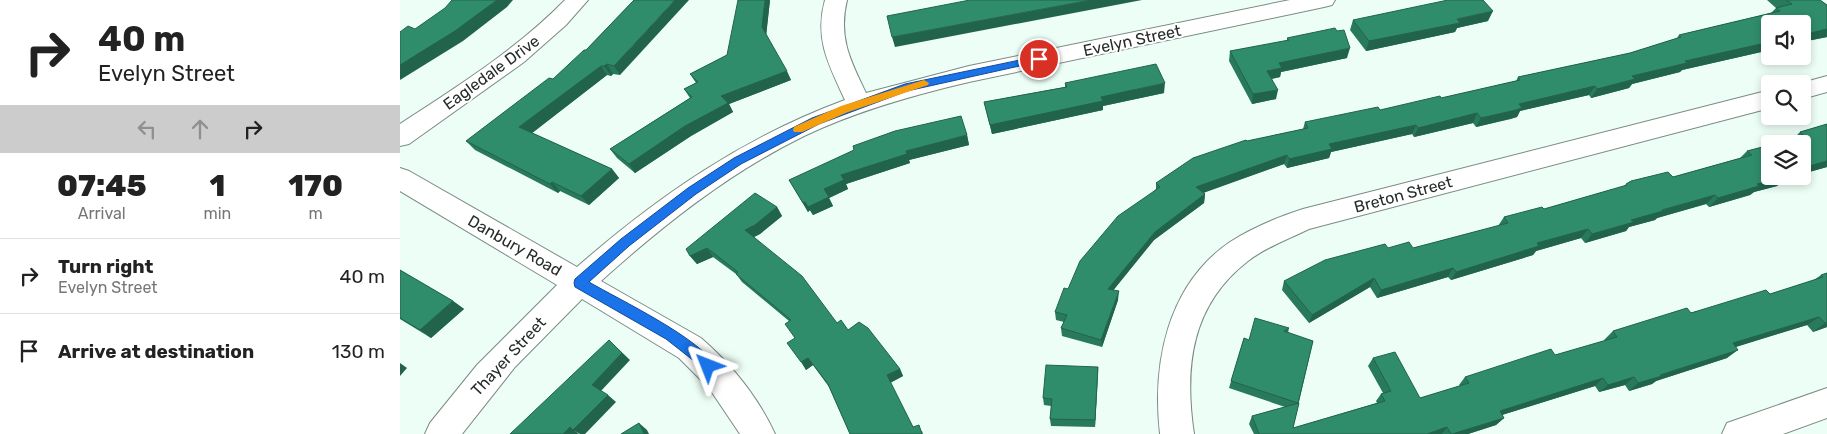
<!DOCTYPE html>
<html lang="en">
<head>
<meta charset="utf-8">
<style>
	:root { --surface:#fff; --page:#f6f6f6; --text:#222; --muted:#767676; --line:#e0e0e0 }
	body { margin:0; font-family:Rubik,sans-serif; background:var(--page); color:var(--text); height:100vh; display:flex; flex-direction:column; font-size:19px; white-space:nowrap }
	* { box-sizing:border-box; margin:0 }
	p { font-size:16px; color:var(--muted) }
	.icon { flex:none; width:28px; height:28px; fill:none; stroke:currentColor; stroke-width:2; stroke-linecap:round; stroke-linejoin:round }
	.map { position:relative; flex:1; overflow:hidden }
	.details { display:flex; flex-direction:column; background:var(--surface); width:400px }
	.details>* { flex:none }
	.top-card { background:#fff; color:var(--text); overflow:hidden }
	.fabs { position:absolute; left:1361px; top:15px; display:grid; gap:10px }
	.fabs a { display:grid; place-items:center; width:50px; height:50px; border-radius:5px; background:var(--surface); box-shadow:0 2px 8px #0003; font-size:25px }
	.pin { position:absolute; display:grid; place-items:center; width:42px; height:42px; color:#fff; margin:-21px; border:2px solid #fff; border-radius:50%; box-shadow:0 1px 5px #0007 }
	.me { position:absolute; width:55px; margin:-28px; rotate:315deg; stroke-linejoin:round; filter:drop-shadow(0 0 4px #0008) }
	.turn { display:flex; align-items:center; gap:18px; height:105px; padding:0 15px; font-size:22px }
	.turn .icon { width:65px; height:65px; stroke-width:2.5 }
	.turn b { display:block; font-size:35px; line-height:42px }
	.lanes { display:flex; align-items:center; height:48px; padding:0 15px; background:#0003; justify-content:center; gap:25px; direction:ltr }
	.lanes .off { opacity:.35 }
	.eta { display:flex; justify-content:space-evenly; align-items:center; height:85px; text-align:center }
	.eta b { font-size:30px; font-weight:800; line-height:35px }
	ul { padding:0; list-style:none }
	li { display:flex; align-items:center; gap:15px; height:75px; padding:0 15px; border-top:1px solid var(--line) }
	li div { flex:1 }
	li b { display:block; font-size:19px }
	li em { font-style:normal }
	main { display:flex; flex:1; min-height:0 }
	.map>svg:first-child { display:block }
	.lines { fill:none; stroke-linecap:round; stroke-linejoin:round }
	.minor-casing { stroke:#7a8b83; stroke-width:2 }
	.minor { fill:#fff; fill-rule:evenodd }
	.wall { fill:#29795d }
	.shaded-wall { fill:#22634c }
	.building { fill:#308d6c; stroke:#22634c }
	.route { fill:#1a73e8; stroke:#114b97 }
	.slow { fill:#f59e0b }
	.labels { text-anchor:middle; stroke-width:4; stroke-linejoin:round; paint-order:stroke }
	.street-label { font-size:16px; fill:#252c29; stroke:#fff }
</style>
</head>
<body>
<main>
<section class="details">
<div class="top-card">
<div class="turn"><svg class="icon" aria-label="right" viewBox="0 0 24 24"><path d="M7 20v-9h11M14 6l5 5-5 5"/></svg><div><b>40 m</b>Evelyn Street</div></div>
<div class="lanes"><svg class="icon off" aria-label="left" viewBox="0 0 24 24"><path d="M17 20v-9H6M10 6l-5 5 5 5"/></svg><svg class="icon off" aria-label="ahead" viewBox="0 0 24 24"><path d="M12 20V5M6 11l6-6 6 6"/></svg><svg class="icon" aria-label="right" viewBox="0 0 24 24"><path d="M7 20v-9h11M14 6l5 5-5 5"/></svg></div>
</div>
<div class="eta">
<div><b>07:45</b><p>Arrival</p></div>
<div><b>1</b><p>min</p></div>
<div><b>170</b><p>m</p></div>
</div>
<ul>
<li><svg class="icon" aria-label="right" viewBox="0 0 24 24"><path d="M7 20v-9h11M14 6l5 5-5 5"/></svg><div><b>Turn right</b><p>Evelyn Street</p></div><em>40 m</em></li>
<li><svg class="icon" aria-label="arrive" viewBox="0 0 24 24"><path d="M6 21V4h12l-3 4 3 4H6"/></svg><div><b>Arrive at destination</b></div><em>130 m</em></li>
</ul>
</section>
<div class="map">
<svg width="1427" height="434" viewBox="0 0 1427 434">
	<rect width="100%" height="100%" fill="#ecfef6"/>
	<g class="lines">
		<g class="minor-casing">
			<g id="minor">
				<path d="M165,0H188L166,25L124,62L9,144L0,146V124C58,86 116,50 165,0Z"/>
				<path d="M425,0H447C438,37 450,60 466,93L569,66L890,0H935L932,5L924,7L569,82C513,95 457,111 404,136C329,173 263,225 201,281L301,338C332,365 358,397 375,434H340L309,388L279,358L182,299L115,367L62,434H25L30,423L77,365L157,285L0,191V168L9,171L177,267C258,196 344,137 445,100C429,65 414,39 425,0Z"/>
				<path d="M1427,76V92L1402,99V84H1398Z"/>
				<path d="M1370,90V108L909,229C889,239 866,247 848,261C791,305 784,367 794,434H760C752,364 767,285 830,242C852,228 878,217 903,209Z"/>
				<path d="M1427,388V418L1383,434H1322L1327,423Z"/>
			</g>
		</g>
		<use href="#minor" class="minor"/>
	</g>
	<g class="wall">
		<path d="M234,0L220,75L213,74L211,76L207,75L132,133L212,169L219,178L189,205L160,191L158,193L75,150L66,141L153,79L186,50Z"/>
		<path d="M370,0L366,35L391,80L329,104L333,112L291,136L235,173L217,158L210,149L290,98L284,89L296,83L290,74L327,55Z"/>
		<path d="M1367,0H1420L1427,5V37L1402,42L1370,24V50L1282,70L1280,72L1232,84L1229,88L1191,98L1189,95L1120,111L1117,117L1111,119L1076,127L1073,123L1014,137L1012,134L931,152L929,158L887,168L884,164L804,192L805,194L804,203L754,240L713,290L718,300L702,347L662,336L661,328L664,322L656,320L655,312L668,289L756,189V183L847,141L903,129L905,122L980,110L1041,98L1116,81L1118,77L1230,53L1277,38L1279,35L1371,13L1376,8Z"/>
		<path d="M953,20L1088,21L1057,28L1055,32L966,51L950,30Z"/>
		<path d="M887,38L947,58L881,72L880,77L872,79L876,99L852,104L829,61L830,51L887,41Z"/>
		<path d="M665,83L764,93L703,106V110L592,134L584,102L665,87Z"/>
		<path d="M1427,124V167L1402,174V144L1394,138L1400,132Z"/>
		<path d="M567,135L569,145L509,160L510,163L446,184L448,189L429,198L433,206L413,215L410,210L408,212L389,180Z"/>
		<path d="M1370,145V176H1396L1383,180L1377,186L1354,192L1350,195L1309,207L1306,204L1257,218L1255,220L1229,227L1226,231L1185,243L1181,238L1136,251L1133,255L1051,280L1048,277L977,298L970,287L909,323L882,290L884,281L988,248H1013L1098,226L1104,217L1144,209L1224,186L1226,184L1273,177L1340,158L1347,151Z"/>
		<path d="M377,207L382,216L360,234L354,237L437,323L448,330L500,369L503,376L490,383L513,427L522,431L523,434H450L429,387L413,365L406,370L389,321L342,282L336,274L313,257L297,264L290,256Z"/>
		<path d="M0,270L53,301L64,309L31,338L0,319Z"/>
		<path d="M1427,273V327L1413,332L1407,325L1336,347L1327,358L1256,381L1252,384L1229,391L1225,385L1199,392L1195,386L1102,415L1104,418L1096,425L1068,434H854L849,424L852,416L885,407L829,388L844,338L849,340L889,328L888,333L913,341L893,428L977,403L976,401L981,394L983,393L968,366L973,358L1020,398L1060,386L1059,385L1065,377L1155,355L1205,341L1204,340L1213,331L1370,294L1414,280L1421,275Z"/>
		<path d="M698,367L695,427L651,426L650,419L651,406L644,405L643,398Z"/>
	</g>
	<g class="shaded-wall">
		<path d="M97,0H113L107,7L63,41L0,80V65Z"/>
		<path d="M275,0H289L220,75L214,66Z"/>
		<path d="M365,0H370L366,37L362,27Z"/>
		<path d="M691,0H742L495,47L492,37Z"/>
		<path d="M1093,11L1088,21L1057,28L1055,32L966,51L969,41L1057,19Z"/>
		<path d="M1427,29V37L1402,42V35Z"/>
		<path d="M1370,42V50L1282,70L1280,72L1232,84L1229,88L1191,98L1197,89L1232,76L1285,61Z"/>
		<path d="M950,48L947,58L881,72L880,77L865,80L867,71L879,63Z"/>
		<path d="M207,64L213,74L211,76L204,66Z"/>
		<path d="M201,66L207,75L127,137L119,127Z"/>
		<path d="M387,71L391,80L329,104L333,112L291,136L235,173L229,164L321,96Z"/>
		<path d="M765,83L764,93L703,106V110L592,134L590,125L701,97Z"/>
		<path d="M1195,86L1189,95L1120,111L1117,117L1076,127L1081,118L1119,104Z"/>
		<path d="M878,90L876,99L852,104L853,94Z"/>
		<path d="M1077,113L1073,123L1014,137L1018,128Z"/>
		<path d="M1016,125L1012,134L931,152L929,158L887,168L889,159L929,144Z"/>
		<path d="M567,135L569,145L509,160L510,163L446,184L448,189L429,198L433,206L413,215L408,207L424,189L441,175L506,151Z"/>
		<path d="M887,155L884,164L795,196L796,187Z"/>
		<path d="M1427,161V167L1402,174V168Z"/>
		<path d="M212,169L219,178L189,205L181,196Z"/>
		<path d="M1381,176H1396L1383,180L1377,186L1354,192L1350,195L1309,207L1318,198Z"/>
		<path d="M152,182L160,191L158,193L150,184Z"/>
		<path d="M805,194L804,203L754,240L708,297V289L755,232Z"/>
		<path d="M1315,195L1306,204L1257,218L1255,220L1229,227L1226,231L1185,243L1192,234L1231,220Z"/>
		<path d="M405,202L410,210L408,212L403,203Z"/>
		<path d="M377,207L382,216L360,234L350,239L345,230Z"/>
		<path d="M1188,229L1181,238L1136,251L1133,255L1051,280L1056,272L1137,243Z"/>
		<path d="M307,248L313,257L297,264L290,256Z"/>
		<path d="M1053,268L1048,277L977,298L981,290Z"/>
		<path d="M974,278L970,287L909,323L912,315Z"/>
		<path d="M719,291L718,300L702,347L701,340Z"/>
		<path d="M53,301L64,309L31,338L20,330Z"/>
		<path d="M1419,317L1407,325L1322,351L1333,343Z"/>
		<path d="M1425,323H1427V327L1413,332Z"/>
		<path d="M209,340L230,360L200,392L192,385Z"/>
		<path d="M1338,350L1327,358L1256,381L1252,384L1229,391L1238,383L1260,375Z"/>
		<path d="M408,358L413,365L406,370L401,362Z"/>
		<path d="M0,363L7,368L0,376Z"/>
		<path d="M698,367V374L695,427V420Z"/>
		<path d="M500,369L503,376L490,383L487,375Z"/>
		<path d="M1234,377L1225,385L1199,392L1208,385Z"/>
		<path d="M1203,378L1195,386L1092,418L1100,411Z"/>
		<path d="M208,395L216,402L185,434H180L173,430Z"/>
		<path d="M1104,418L1096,425L1068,434H1052Z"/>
		<path d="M239,423L247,430L249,434H244Z"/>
		<path d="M170,427L179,434H163Z"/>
		<path d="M1047,427L1042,434H1027Z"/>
	</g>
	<g class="building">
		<path d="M52,0H97L55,31L0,65V32L8,26L15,29L45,8Z"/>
		<path d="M234,0H275L214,66L207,64L204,66H201L119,127L212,169L181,196L152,182L150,184L66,141L149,78L153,79L184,50H186Z"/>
		<path d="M338,0H365L362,27L387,71L321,96L328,103L285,126L229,164L210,149L292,97L284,89L298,82L290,74L327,55Z"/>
		<path d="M570,0H691L492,37L487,16Z"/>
		<path d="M1048,0H1083L1093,11L1057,19L1060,23L969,41L953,20Z"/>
		<path d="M1386,0H1420L1427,5V29L1402,35V24H1370V42L1285,61L1287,63L1232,76L1235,79L1197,89L1195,86L1119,104L1122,108L1116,110L1081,118L1077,113L1018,128L1016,125L929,144L932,149L889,159L887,155L796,187L805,194L755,232L708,289L719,291L701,340L661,328L667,315L655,312L664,288L668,289L680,261L718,216L760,187L756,183L793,158L846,140L847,141L908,128L905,122L978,107L980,110L1040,96L1041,98L1120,80L1118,77L1230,53L1281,37L1279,35L1380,11L1376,8L1392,4Z"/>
		<path d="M935,28L937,31L944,30L950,48L879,63L882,68L867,71L878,90L853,94L830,51L889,40L887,38Z"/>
		<path d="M756,64L765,83L701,97L703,101L590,125L584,102L667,87L665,83Z"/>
		<path d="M561,116L567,135L506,151L507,154L441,175L444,180L424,189L429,197L408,207L405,202L403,203L389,180L454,150L453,146L495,131Z"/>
		<path d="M1427,124V161L1402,168V144H1374L1404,136L1400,132Z"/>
		<path d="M1370,145V176L1387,177L1357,184L1359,186L1318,198L1315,195L1262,210L1263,211L1231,220L1234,222L1192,234L1188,229L1137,243L1139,246L1056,272L1053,268L981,290L974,278L912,315L884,281L925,260L985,244L988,248L1009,242L1013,248L1108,223L1104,217L1142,207L1144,209L1227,185L1226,184L1231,181L1268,172L1273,177L1352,155L1347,151Z"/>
		<path d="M355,193L377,207L355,225L345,230L402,276L437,323L441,320L448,330L459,322L468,328L500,369L487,375L513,427L519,425L522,434H450L428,384L408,358L401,362L387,343L395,338L385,324L391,320L336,274L338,272L307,248L290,256L286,249Z"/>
		<path d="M0,270L53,301L20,330L0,318Z"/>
		<path d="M1427,273V323H1425L1419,317L1333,343L1338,350L1260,375L1262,376L1238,383L1234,377L1208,385L1203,378L1100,411L1104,418L1052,434H1051L1047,427L1027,434H859L852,416L899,403L893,428L985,401L981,394L991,391L973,358L995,352L1020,398L1069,383L1065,377L1151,349L1155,355L1217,337L1213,331L1287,308L1291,313L1366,290L1370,294L1423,277L1421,275Z"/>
		<path d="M855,318L889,328L884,331L913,341L898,403L831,381L844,338L849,340Z"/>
		<path d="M209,340L222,353L192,385L208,395L173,430L170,427L163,434H110Z"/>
		<path d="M646,365L698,367L695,420L650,419L652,399L643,398Z"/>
		<path d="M239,423L244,434H221Z"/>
	</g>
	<path class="route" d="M639,56L644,59L642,61L507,91L419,124L341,164L296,194L229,246L189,282C218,299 302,339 315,366L313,370L308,372L266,339L175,287L174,283L175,279L221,239L288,188L334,158L412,118L505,84Z"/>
	<path class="slow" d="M524,80L529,83L528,85L448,112L402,132H394L393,130L394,127L441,106Z"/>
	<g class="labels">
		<g class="street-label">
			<text transform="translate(732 40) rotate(-12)" y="6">Evelyn Street</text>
			<text transform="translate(91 72) rotate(-36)" y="6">Eagledale Drive</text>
			<text transform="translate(1003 194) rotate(-15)" y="6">Breton Street</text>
			<text transform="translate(115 245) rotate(30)" y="6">Danbury Road</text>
			<text transform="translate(108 356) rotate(-47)" y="6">Thayer Street</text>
		</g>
	</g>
</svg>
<div class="fabs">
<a><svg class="icon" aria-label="sound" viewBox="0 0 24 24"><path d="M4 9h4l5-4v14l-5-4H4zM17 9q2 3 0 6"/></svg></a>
<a><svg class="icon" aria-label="search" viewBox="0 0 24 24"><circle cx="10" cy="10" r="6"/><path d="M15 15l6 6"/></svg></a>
<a><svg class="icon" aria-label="layers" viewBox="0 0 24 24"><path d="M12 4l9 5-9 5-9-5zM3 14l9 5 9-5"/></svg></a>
</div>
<div class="pin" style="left:639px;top:59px;background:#d93025"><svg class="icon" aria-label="arrive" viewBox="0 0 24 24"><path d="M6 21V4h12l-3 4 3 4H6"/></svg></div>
<svg class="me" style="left:308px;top:366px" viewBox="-20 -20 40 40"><path d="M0-17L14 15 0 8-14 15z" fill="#1a73e8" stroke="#fff" stroke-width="4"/></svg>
</div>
</main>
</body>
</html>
